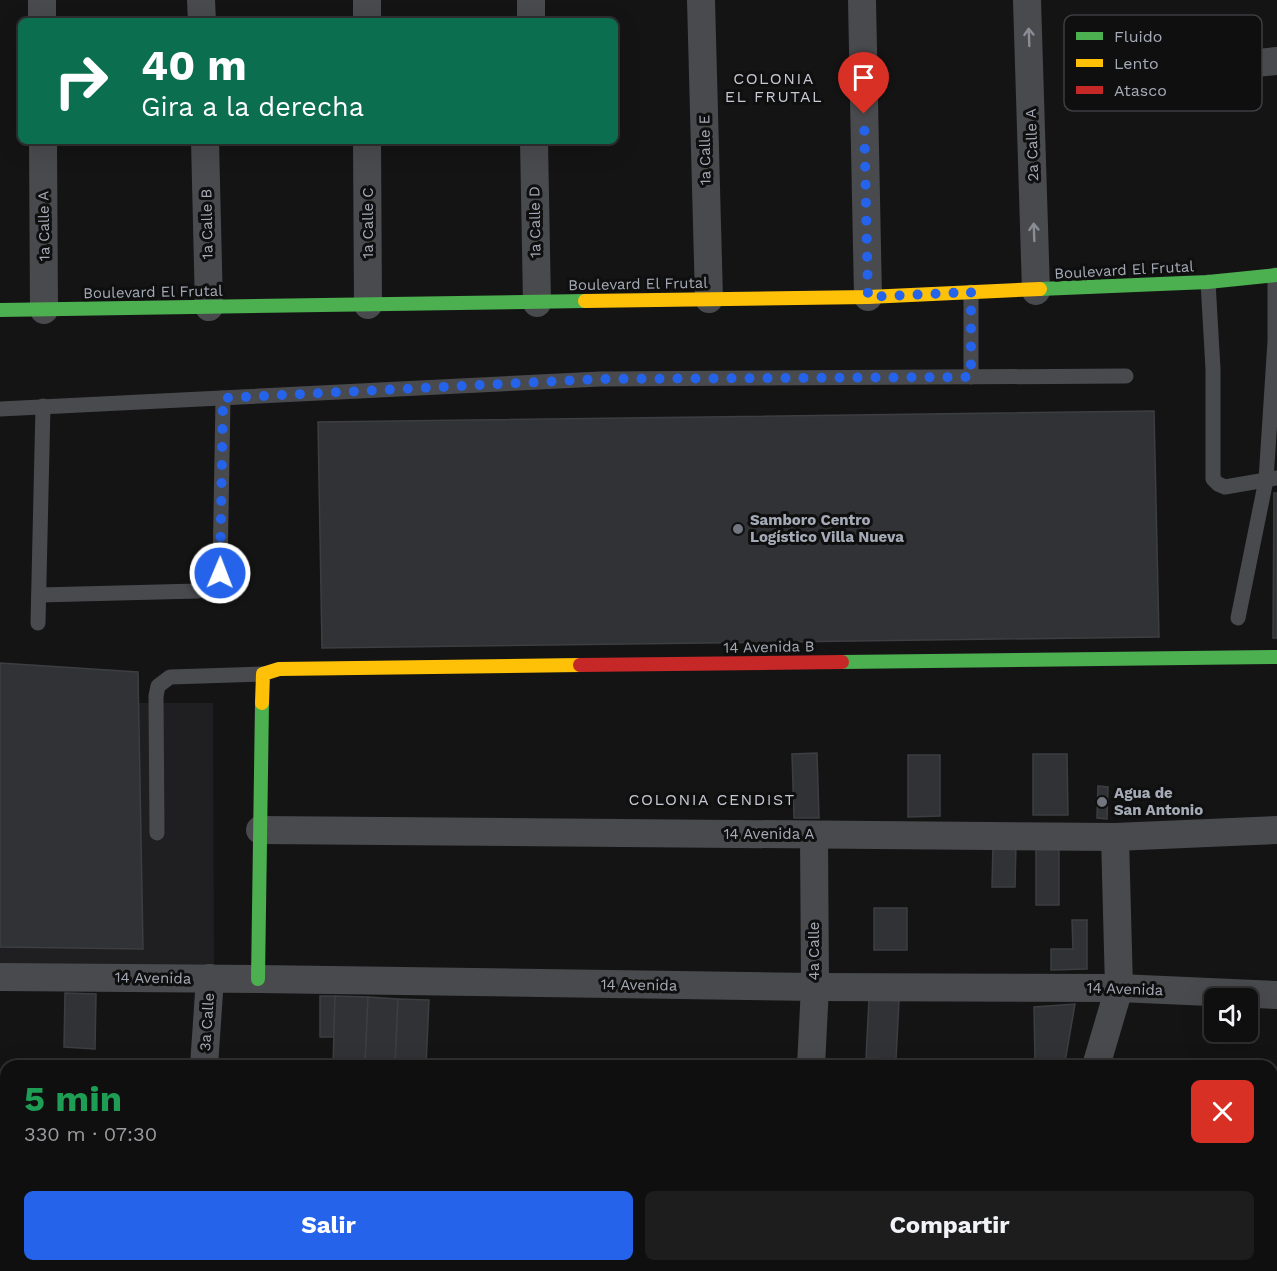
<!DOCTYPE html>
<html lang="es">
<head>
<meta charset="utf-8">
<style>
	:root { --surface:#0f0f10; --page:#1d1d1e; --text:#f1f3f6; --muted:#9b9c9f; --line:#2f2f30; --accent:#2563eb }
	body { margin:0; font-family:"Work Sans",sans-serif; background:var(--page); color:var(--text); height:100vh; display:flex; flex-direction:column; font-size:22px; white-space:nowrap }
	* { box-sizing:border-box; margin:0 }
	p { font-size:20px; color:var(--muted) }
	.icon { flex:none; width:33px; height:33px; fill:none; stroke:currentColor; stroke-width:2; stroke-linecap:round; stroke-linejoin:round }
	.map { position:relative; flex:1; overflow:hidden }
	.details { position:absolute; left:0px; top:1060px; width:1278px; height:212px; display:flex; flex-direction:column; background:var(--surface); border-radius:18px 18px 0 0; box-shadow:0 6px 24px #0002,0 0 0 2px var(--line) }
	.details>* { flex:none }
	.hud { position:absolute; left:18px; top:18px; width:600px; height:126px; border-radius:9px; box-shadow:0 6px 24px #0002,0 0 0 2px var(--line); background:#0b6e4f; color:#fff; overflow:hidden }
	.buttons { position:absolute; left:1204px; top:988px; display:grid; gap:12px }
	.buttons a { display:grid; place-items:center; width:54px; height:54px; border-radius:9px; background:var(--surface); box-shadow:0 6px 24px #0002,0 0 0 2px var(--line); font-size:30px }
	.pin { position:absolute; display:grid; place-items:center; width:51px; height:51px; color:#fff; margin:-62px -26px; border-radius:50% 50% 50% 0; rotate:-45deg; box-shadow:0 0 6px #0007 }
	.pin .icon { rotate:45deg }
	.me { position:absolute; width:66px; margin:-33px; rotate:1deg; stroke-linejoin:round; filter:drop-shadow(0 0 4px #0008) }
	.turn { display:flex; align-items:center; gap:21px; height:126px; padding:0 24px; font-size:27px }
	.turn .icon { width:78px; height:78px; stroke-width:2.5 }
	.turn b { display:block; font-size:42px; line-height:51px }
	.round { display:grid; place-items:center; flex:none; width:63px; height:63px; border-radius:9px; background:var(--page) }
	.headline { display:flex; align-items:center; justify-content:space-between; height:102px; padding:0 24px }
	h1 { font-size:36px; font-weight:700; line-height:45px; color:#1e9e55 }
	.action { display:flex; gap:12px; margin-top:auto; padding:12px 24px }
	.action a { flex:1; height:69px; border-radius:9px; background:var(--accent); color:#fff; font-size:24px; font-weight:700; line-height:69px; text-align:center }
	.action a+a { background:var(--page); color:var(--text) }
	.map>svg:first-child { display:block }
	.built { fill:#1f1f21 }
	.building { fill:#313235; stroke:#3d3e41; stroke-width:1.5 }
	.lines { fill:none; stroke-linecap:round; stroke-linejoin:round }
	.lane { stroke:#494a4d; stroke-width:15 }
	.street { stroke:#494a4d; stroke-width:28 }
	.fast { stroke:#4caf50; stroke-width:14 }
	.slow { stroke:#ffc107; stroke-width:14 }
	.jam { stroke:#c62828; stroke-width:14 }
	.oneway { stroke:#898e96 }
	.route { stroke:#2563eb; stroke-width:10; stroke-dasharray:0 18 }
	.poi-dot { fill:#72767e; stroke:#0f0f10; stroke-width:2 }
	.labels { text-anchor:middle; stroke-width:6; stroke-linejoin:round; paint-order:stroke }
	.street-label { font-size:15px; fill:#a5abb6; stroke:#0f0f10 }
	.poi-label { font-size:15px; font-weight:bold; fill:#a5abb6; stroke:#0f0f10; text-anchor:start }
	.neighbourhood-label { font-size:16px; letter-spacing:1.5px; fill:#c6c9d2; stroke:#0f0f10 }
	.key { fill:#0f0f10; stroke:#3c3e42; stroke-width:1.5 }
	.key-label { font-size:16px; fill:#a5abb6 }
</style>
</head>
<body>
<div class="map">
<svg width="1277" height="1271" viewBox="0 0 1277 1271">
	<rect width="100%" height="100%" fill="#141415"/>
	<path class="built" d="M0,703H213L214,977L0,969Z"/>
	<g class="building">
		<path d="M1154,411L1159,637L322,648L318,422Z"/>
		<path d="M1274,493H1277V638H1273Z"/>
		<path d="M0,663L138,672L143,949L0,947Z"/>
		<path d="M817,753L819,818H794L792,754Z"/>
		<path d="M1033,754H1067L1068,815H1033Z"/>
		<path d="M908,755H940V816L908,817Z"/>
		<path d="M1098,786L1108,787L1107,819L1097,818Z"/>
		<path d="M993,844L1016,845L1015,887H992Z"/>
		<path d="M1036,847L1059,848V905H1036Z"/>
		<rect x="874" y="908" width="33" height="42"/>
		<path d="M1072,920H1087V969L1051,970V949H1073Z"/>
		<path d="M65,993L96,994L95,1049L64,1047Z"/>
		<path d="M320,996H335L334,1037H320Z"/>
		<path d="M335,996L368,997L365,1066H333Z"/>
		<path d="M368,997L398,999L395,1066H365Z"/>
		<path d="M398,999L429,1000L426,1066H395Z"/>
		<path d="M869,999L899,1001L896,1059L866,1058Z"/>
		<path d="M1075,1004L1065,1062H1035L1034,1007Z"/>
	</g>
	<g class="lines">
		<g class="lane">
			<path d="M1208,282L1213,369V479L1218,484L1225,487L1277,478"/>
			<path d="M971,377V292"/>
			<path d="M0,409L600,379L1126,376"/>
			<path d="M39,595L198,591L214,584L220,573L223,398"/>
			<path d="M1238,618L1266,480L1275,341V275"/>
			<path d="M38,623L43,406"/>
			<path d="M157,833L156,696L158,686L170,677L263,674"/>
		</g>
		<g class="street">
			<path d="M42,0V21"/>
			<path d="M201,0L202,21"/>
			<path d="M367,0V21"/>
			<path d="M531,0V21"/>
			<path d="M701,0L709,299"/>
			<path d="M862,0L868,297"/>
			<path d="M1027,0L1036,291"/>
			<path d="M1113,77L1277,61"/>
			<path d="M43,141L44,310"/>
			<path d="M205,141L209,307"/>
			<path d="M367,141L368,305"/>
			<path d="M534,141L537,303"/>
			<path d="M260,830L1115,837L1277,830"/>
			<path d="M0,977L258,979L815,987L1119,988L1277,995"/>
			<path d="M204,1066L210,978"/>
			<path d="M811,1066L815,987L814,835"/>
			<path d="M1096,1066L1119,988L1115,837"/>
			<path d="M0,1221L6,1222"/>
			<path d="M644,1266L715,1271"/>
			<path d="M190,1271V1266"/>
			<path d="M802,1271V1266"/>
			<path d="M1033,1271L1035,1266"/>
			<path d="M1187,1271V1266"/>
		</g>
		<g class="fast">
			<path d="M1040,289L1208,282L1277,275"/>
			<path d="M0,310L585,301"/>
			<path d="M842,662L1277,657"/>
			<path d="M258,979L262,703"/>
		</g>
		<g class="slow">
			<path d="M585,301L868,297L1040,289"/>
			<path d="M262,703L263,674L279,669L580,665"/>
		</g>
		<path class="jam" d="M580,665L842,662"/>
	</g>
	<defs><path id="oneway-shaft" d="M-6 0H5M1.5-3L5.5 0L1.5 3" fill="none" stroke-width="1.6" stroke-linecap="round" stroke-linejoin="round" transform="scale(1.5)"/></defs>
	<g class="oneway">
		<use href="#oneway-shaft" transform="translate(1029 37) rotate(-92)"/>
		<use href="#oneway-shaft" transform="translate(1034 232) rotate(-92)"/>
	</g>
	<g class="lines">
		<path class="route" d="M220,573L223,398L600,379L971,377V292L868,297L864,114"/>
	</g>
	<g class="poi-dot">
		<circle cx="738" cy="529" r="6"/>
		<circle cx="1102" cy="802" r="6"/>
	</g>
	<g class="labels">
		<g class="street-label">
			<text transform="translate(1032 145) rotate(-92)" y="5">2a Calle A</text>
			<text transform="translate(705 150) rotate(-91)" y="5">1a Calle E</text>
			<text transform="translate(535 222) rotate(-91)" y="5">1a Calle D</text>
			<text transform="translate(368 223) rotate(-90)" y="5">1a Calle C</text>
			<text transform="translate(207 224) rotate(-91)" y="5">1a Calle B</text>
			<text transform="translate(44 226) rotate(-91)" y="5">1a Calle A</text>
			<text transform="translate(1124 270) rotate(-3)" y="5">Boulevard El Frutal</text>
			<text transform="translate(638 284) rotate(-1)" y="5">Boulevard El Frutal</text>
			<text transform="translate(153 292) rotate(-1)" y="5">Boulevard El Frutal</text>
			<text transform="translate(769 647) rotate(-1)" y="5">14 Avenida B</text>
			<text x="769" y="839">14 Avenida A</text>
			<text transform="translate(814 951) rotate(-90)" y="5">4a Calle</text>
			<text transform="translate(153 978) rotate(1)" y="5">14 Avenida</text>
			<text transform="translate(639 985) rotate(1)" y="5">14 Avenida</text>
			<text transform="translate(1125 989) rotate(2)" y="5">14 Avenida</text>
			<text transform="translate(207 1022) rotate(-86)" y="5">3a Calle</text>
		</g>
		<g class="poi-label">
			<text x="750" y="525">Samboro Centro<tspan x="750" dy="17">Logístico Villa Nueva</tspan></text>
			<text x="1114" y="798">Agua de<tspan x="1114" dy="17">San Antonio</tspan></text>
		</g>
		<g class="neighbourhood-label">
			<text x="774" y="84">COLONIA<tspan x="774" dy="18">EL FRUTAL</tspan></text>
			<text x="712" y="805">COLONIA CENDIST</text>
		</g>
	</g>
	<rect x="1064" y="15" width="198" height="96" rx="9" class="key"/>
	<rect x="1076" y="32" width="27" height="8" fill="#4caf50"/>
	<rect x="1076" y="59" width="27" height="8" fill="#ffc107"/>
	<rect x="1076" y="86" width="27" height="8" fill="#c62828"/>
	<g class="key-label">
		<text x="1114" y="42">Fluido</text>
		<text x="1114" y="69">Lento</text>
		<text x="1114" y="96">Atasco</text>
	</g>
</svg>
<div class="buttons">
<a><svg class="icon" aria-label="sound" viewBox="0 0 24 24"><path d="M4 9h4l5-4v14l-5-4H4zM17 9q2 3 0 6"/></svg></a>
</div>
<div class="pin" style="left:864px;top:114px;background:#d93025"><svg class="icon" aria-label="arrive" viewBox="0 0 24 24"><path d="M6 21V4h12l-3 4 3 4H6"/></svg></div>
<svg class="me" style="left:220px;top:573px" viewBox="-20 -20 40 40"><circle r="17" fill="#2563eb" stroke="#fff" stroke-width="3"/><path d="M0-11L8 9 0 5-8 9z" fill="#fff"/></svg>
<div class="hud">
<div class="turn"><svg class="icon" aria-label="right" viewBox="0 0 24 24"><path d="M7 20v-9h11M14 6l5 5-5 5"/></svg><div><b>40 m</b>Gira a la derecha</div></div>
</div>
<section class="details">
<div class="headline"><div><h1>5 min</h1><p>330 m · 07:30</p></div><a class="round" style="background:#d93025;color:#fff"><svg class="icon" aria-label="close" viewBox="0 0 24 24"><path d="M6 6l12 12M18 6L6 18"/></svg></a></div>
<div class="action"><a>Salir</a><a>Compartir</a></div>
</section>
</div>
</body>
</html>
